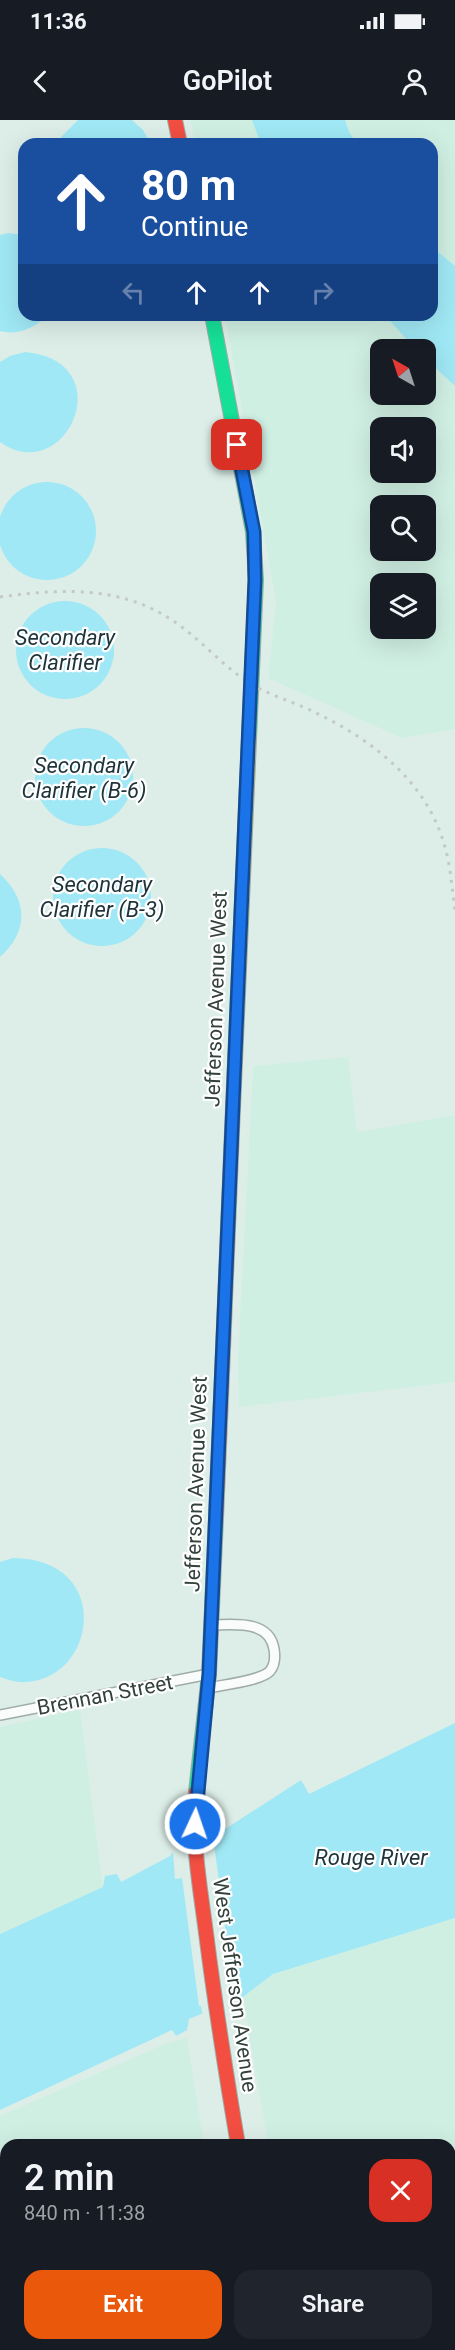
<!DOCTYPE html>
<html lang="en">
<head>
<meta charset="utf-8">
<style>
	:root { --surface:#171b24; --page:#20242c; --text:#f1f3f6; --muted:#9ea1a6; --accent:#ea580c }
	body { margin:0; font-family:Roboto,sans-serif; background:var(--page); color:var(--text); height:100vh; display:flex; flex-direction:column; font-size:22px; white-space:nowrap }
	* { box-sizing:border-box; margin:0 }
	p { font-size:20px; color:var(--muted) }
	.icon { flex:none; width:33px; height:33px; fill:none; stroke:currentColor; stroke-width:2; stroke-linecap:round; stroke-linejoin:round }
	.map { position:relative; flex:1; overflow:hidden }
	.side { position:absolute; left:0px; top:2019px; width:456px; height:212px; display:flex; flex-direction:column; background:var(--surface); border-radius:18px 18px 0 0; box-shadow:0 6px 24px #0002 }
	.side>* { flex:none }
	.top-card { position:absolute; left:18px; top:18px; width:420px; height:183px; border-radius:18px; box-shadow:0 6px 24px #0002; background:#1a4fa0; color:#fff; overflow:hidden }
	.needle { width:39px; rotate:321deg }
	.buttons { position:absolute; left:370px; top:219px; display:grid; gap:12px }
	.buttons a { display:grid; place-items:center; width:66px; height:66px; border-radius:12px; background:var(--surface); box-shadow:0 6px 24px #0002; font-size:30px }
	.pin { position:absolute; display:grid; place-items:center; width:51px; height:51px; color:#fff; margin:-26px; border-radius:12px; box-shadow:0 3px 9px #0006 }
	.me { position:absolute; width:66px; margin:-33px; rotate:3deg; stroke-linejoin:round; filter:drop-shadow(0 0 4px #0008) }
	.turn { display:flex; align-items:center; gap:21px; height:126px; padding:0 24px; font-size:27px }
	.turn .icon { width:78px; height:78px; stroke-width:2.5 }
	.turn b { display:block; font-size:42px; line-height:51px }
	.lanes { display:flex; align-items:center; height:57px; padding:0 24px; background:#0003; justify-content:center; gap:30px; direction:ltr }
	.lanes .off { opacity:.35 }
	.round { display:grid; place-items:center; flex:none; width:63px; height:63px; border-radius:18px; background:var(--page) }
	.head { display:flex; align-items:center; justify-content:space-between; height:102px; padding:0 24px }
	h1 { font-size:36px; font-weight:600; line-height:45px }
	.button { display:flex; gap:12px; margin-top:auto; padding:12px 24px }
	.button a { flex:1; height:69px; border-radius:18px; background:var(--accent); color:#fff; font-size:24px; font-weight:600; line-height:69px; text-align:center }
	.button a+a { background:var(--page); color:var(--text) }
	.status { display:flex; justify-content:space-between; align-items:center; height:42px; padding:0 30px; background:var(--surface); direction:ltr }
	.status svg { height:16px; fill:currentColor }
	header { display:flex; justify-content:space-between; align-items:center; height:78px; padding:0 24px; background:var(--surface); font-size:27px; font-weight:600 }
	.map>svg:first-child { display:block }
	.built { fill:#d0efe3; fill-rule:evenodd }
	.water { fill:#a0e8f5 }
	.pier { fill:#ddeee8 }
	.lines { fill:none; stroke-linecap:round; stroke-linejoin:round }
	.street-casing { stroke:#9faca7; stroke-width:12 }
	.fast-casing { stroke:#9faca7; stroke-width:16 }
	.slow-casing { stroke:#9faca7; stroke-width:16 }
	.jam-casing { stroke:#9faca7; stroke-width:16 }
	.street { stroke:#fafcfc; stroke-width:9 }
	.fast { stroke:#16e098; stroke-width:14 }
	.slow { stroke:#ffcf43; stroke-width:14 }
	.jam { stroke:#f24e42; stroke-width:14 }
	.rail { stroke:#c4c9c7; stroke-width:3; stroke-dasharray:3 6; stroke-linecap:butt }
	.route-casing { stroke:#114b97; stroke-width:15 }
	.route { stroke:#1a73e8; stroke-width:10 }
	.labels { text-anchor:middle; stroke-width:4.5; stroke-linejoin:round; paint-order:stroke }
	.street-label { font-size:21px; fill:#33413b; stroke:#fff }
	.water-label { font-size:22px; font-style:italic; fill:#1e343a; stroke:#fff }
</style>
</head>
<body>
<div class="status"><b>11:36</b><svg viewBox="0 0 49 12"><path d="M0 12V9h3v3zM5 12V6h3v6zM10 12V3h3v9zM15 12V0h3v12zM26 1h20v11H26zM47 4h2v5h-2z"/></svg></div>
<header><svg class="icon" aria-label="back" viewBox="0 0 24 24"><path d="M15 5l-7 7 7 7"/></svg>GoPilot<svg class="icon" aria-label="person" viewBox="0 0 24 24"><circle cx="12" cy="8" r="4"/><path d="M4 21q1-7 8-7t8 7"/></svg></header>
<div class="map">
<svg width="455" height="2230" viewBox="0 0 455 2230">
	<rect width="100%" height="100%" fill="#ddeee8"/>
	<g class="built">
		<path d="M190,0H252L261,24H196Z"/>
		<path d="M345,0H455V146L432,127V24H357L349,12Z"/>
		<path d="M225,195H385L415,229L381,230V274H426V239L455,266V609L402,618L268,558L276,481ZM381,308H426V352H381ZM381,386H426V430H381ZM381,464H426V508H381Z"/>
		<path d="M348,937L357,1012L455,995V1262L239,1287L238,1240L253,946Z"/>
		<path d="M80,1589L103,1767L0,1814V1607Z"/>
		<path d="M455,1798V2123L450,2124V2025H268L243,1877L273,1854Z"/>
		<path d="M187,1918L204,2025H6V2220L0,2223V1996L165,1924Z"/>
		<path d="M455,2146V2230H303L302,2225L450,2224V2147Z"/>
	</g>
	<g class="water">
		<path d="M78,0H132L143,10L151,24H58L62,16Z"/>
		<path d="M252,0H345L349,12L357,24H261Z"/>
		<path d="M8,113L24,115V195H49C35,207 19,216 0,211V115Z"/>
		<path d="M432,127L455,146V266L426,239V230L415,229L385,195H432Z"/>
		<path d="M25,232C123,241 66,369 0,322V242L10,236Z"/>
		<circle cx="47" cy="411" r="49"/>
		<circle cx="65" cy="530" r="49"/>
		<circle cx="84" cy="657" r="49"/>
		<circle cx="102" cy="777" r="49"/>
		<path d="M0,754C28,780 29,811 0,837Z"/>
		<path d="M13,1438C117,1439 96,1567 18,1562C12,1561 6,1559 0,1557V1442Z"/>
		<path d="M455,1603V1798L273,1854L243,1877L189,1899L187,1910L176,1916L172,1910L0,1990V1814L103,1767L105,1756L117,1754L121,1762L170,1736L173,1732L221,1717L219,1713L301,1660L309,1674Z"/>
	</g>
	<path class="pier" d="M213,1716L230,1845L234,1853H239L242,1873L239,1874L240,1882H233V1885L203,1898L201,1886H199L182,1758L175,1759L173,1732Z"/>
	<g class="lines">
		<g class="street-casing">
			<g id="street">
				<path d="M208,1568C222,1565 261,1561 270,1551C275,1545 275,1535 274,1529C269,1499 233,1505 211,1505"/>
				<path d="M0,1595L209,1554"/>
			</g>
		</g>
		<g class="fast-casing">
			<g id="fast">
				<path d="M212,195L253,412L256,460L249,620"/>
				<path d="M196,1672L209,1554L216,1399"/>
			</g>
		</g>
		<g class="slow-casing">
			<g id="slow">
				<path d="M233,987L249,620"/>
				<path d="M270,2224L271,2230"/>
			</g>
		</g>
		<g class="jam-casing">
			<g id="jam">
				<path d="M175,0L180,24"/>
				<path d="M216,1399L233,987"/>
				<path d="M196,1672C191,1719 200,1766 206,1813C215,1884 226,1954 238,2025"/>
			</g>
		</g>
		<use href="#street" class="street"/>
		<use href="#fast" class="fast"/>
		<use href="#slow" class="slow"/>
		<use href="#jam" class="jam"/>
		<g class="rail">
			<path d="M0,477C65,468 128,465 183,508C206,525 225,548 250,563C270,576 295,582 316,593C375,621 430,665 446,731C451,750 452,770 455,790"/>
			<path d="M450,2139L455,2137"/>
			<path d="M14,2230L26,2224"/>
		</g>
	</g>
	<g class="lines">
		<g class="route-casing">
			<path id="route" d="M195,1704L209,1554L255,460L254,412L237,325"/>
		</g>
		<use href="#route" class="route"/>
	</g>
	<g class="labels">
		<g class="street-label">
			<text transform="translate(216 879) rotate(-88)" y="7">Jefferson Avenue West</text>
			<text transform="translate(196 1364) rotate(-88)" y="7">Jefferson Avenue West</text>
			<text transform="translate(105 1575) rotate(-11)" y="7">Brennan Street</text>
			<text transform="translate(235 1865) rotate(82)" y="7">West Jefferson Avenue</text>
		</g>
		<g class="water-label">
			<text x="65" y="525">Secondary<tspan x="65" dy="25">Clarifier</tspan></text>
			<text x="84" y="653">Secondary<tspan x="84" dy="25">Clarifier (B-6)</tspan></text>
			<text x="102" y="772">Secondary<tspan x="102" dy="25">Clarifier (B-3)</tspan></text>
			<text x="371" y="1745">Rouge River</text>
		</g>
	</g>
</svg>
<div class="buttons">
<a><svg class="needle" viewBox="-14 -14 28 28"><path d="M0-13l5 13h-10z" fill="#e53935"/><path d="M0 13l5-13h-10z" fill="#9ea1a6"/></svg></a>
<a><svg class="icon" aria-label="sound" viewBox="0 0 24 24"><path d="M4 9h4l5-4v14l-5-4H4zM17 9q2 3 0 6"/></svg></a>
<a><svg class="icon" aria-label="search" viewBox="0 0 24 24"><circle cx="10" cy="10" r="6"/><path d="M15 15l6 6"/></svg></a>
<a><svg class="icon" aria-label="layers" viewBox="0 0 24 24"><path d="M12 4l9 5-9 5-9-5zM3 14l9 5 9-5"/></svg></a>
</div>
<div class="pin" style="left:237px;top:325px;background:#d93025"><svg class="icon" aria-label="arrive" viewBox="0 0 24 24"><path d="M6 21V4h12l-3 4 3 4H6"/></svg></div>
<svg class="me" style="left:195px;top:1704px" viewBox="-20 -20 40 40"><circle r="17" fill="#1a73e8" stroke="#fff" stroke-width="3"/><path d="M0-11L8 9 0 5-8 9z" fill="#fff"/></svg>
<div class="top-card">
<div class="turn"><svg class="icon" aria-label="ahead" viewBox="0 0 24 24"><path d="M12 20V5M6 11l6-6 6 6"/></svg><div><b>80 m</b>Continue</div></div>
<div class="lanes"><svg class="icon off" aria-label="left" viewBox="0 0 24 24"><path d="M17 20v-9H6M10 6l-5 5 5 5"/></svg><svg class="icon" aria-label="ahead" viewBox="0 0 24 24"><path d="M12 20V5M6 11l6-6 6 6"/></svg><svg class="icon" aria-label="ahead" viewBox="0 0 24 24"><path d="M12 20V5M6 11l6-6 6 6"/></svg><svg class="icon off" aria-label="right" viewBox="0 0 24 24"><path d="M7 20v-9h11M14 6l5 5-5 5"/></svg></div>
</div>
<section class="side">
<div class="head"><div><h1>2 min</h1><p>840 m · 11:38</p></div><a class="round" style="background:#d93025;color:#fff"><svg class="icon" aria-label="close" viewBox="0 0 24 24"><path d="M6 6l12 12M18 6L6 18"/></svg></a></div>
<div class="button"><a>Exit</a><a>Share</a></div>
</section>
</div>
</body>
</html>
